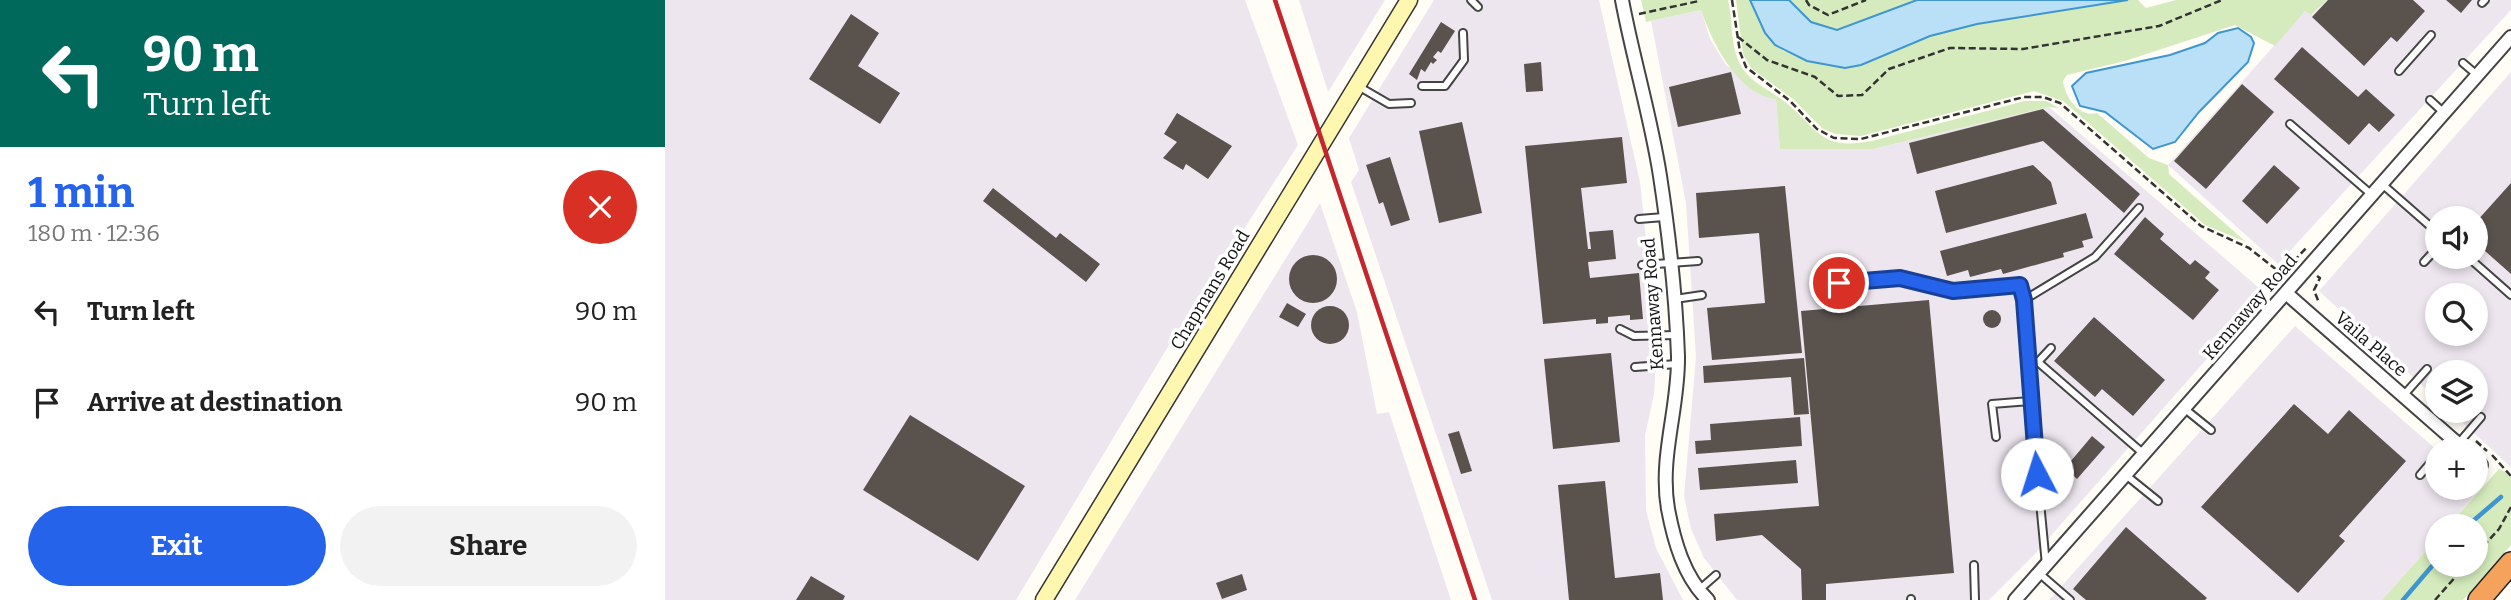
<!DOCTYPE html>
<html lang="en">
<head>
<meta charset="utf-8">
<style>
	:root { --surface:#fff; --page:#f2f2f2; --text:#222; --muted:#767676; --accent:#2563eb }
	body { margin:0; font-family:Bitter,serif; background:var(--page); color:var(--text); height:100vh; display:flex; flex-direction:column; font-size:26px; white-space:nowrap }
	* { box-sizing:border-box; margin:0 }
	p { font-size:23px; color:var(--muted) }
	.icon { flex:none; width:38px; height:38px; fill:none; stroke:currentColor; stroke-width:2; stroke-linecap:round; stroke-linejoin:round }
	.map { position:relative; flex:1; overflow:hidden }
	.details { display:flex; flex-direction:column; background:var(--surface); width:665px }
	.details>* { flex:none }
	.banner { background:#00695c; color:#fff; overflow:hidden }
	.tools { position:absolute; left:1760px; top:206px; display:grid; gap:14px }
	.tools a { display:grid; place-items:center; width:63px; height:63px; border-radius:50%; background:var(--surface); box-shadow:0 4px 10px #0003; font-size:35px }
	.pin { position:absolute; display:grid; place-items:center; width:60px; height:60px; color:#fff; margin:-30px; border:4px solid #fff; border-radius:50%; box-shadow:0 2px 7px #0007 }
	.me { position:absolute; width:77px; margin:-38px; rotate:355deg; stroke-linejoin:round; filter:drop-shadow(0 0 5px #0008) }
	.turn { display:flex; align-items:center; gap:24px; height:147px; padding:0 28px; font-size:32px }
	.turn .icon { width:91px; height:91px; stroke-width:2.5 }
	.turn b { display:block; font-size:49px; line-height:60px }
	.round { display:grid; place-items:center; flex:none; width:74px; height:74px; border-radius:37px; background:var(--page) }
	.overview { display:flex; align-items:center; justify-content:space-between; height:119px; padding:0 28px }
	h1 { font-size:42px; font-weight:700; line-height:52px; color:var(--accent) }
	.action { display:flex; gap:14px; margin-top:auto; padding:14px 28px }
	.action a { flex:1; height:80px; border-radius:42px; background:var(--accent); color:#fff; font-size:28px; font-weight:700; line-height:80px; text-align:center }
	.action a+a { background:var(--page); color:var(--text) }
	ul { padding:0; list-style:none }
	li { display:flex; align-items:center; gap:21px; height:91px; padding:0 28px }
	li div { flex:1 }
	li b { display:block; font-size:26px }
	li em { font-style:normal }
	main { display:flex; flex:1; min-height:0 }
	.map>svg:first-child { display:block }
	.industrial { fill:#eee6ef; fill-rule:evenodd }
	.green { fill:#d5ebbd }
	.water { fill:#b9e0f7; stroke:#3f96cf; stroke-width:2 }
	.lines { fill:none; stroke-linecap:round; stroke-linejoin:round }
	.stream { stroke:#3f96cf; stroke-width:4.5 }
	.building { fill:#5a524d }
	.lane-casing { stroke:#444; stroke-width:10 }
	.street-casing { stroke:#444; stroke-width:16 }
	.secondary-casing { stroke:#333; stroke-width:19 }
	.highway-casing { stroke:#222; stroke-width:24 }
	.path { stroke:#333; stroke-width:2.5; stroke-dasharray:7 3.5; stroke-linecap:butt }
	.lane { stroke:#fff; stroke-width:6 }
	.street { stroke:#fff; stroke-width:12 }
	.secondary { stroke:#fff6b0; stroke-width:16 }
	.highway { stroke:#f5a25d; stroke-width:21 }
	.rail { stroke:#c4262e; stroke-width:4.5 }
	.route-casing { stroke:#184099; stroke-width:18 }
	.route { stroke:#2563eb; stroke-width:12 }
	.labels { text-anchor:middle; stroke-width:7; stroke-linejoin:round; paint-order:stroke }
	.street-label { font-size:18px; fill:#111; stroke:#fff }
</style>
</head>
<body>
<main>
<section class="details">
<div class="banner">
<div class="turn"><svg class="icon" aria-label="left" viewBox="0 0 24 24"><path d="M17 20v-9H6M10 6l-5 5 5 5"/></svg><div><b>90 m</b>Turn left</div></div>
</div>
<div class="overview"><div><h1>1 min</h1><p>180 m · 12:36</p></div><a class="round" style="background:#d93025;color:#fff"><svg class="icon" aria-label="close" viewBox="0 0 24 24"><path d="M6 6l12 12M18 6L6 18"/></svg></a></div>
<ul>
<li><svg class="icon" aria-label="left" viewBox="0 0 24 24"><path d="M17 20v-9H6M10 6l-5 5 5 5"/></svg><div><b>Turn left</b></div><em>90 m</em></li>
<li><svg class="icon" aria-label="arrive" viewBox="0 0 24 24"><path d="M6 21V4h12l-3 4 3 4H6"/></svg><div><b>Arrive at destination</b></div><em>90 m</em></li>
</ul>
<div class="action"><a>Exit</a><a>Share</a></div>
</section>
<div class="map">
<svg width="1846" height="600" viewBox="0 0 1846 600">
	<rect width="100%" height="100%" fill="#fffdf5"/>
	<g class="industrial">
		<path d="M0,0H580L633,145L501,350L351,600H0Z"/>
		<path d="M634,0H720L663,92Z"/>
		<path d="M769,0H934L975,182L992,346L989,394L980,436L981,510L991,548L1018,600H827L686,182L694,170L684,138Z"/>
		<path d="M1662,0H1846V10L1613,264L1503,165L1640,11L1647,15Z"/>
		<path d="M1036,10L1045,39L1061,65L1111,99L1115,148L1208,149L1384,107L1600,293L1368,556L1324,600H1072L1039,558L1026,529L1019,496L1031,357L1021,203L986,21Z"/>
		<path d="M1846,72V467L1785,411H1811V373H1773V400L1654,291ZM1773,219H1811V257H1773ZM1773,296H1811V334H1773Z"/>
		<path d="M655,203L692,312L712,414L724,412L786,600H410Z"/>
		<path d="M1630,326L1773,451V488H1811V485L1815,489L1782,527H1773V537L1717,600H1384Z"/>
	</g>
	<g class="green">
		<path d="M976,0H1063C1068,21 1065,44 1075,64C1083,81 1105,90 1120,102C1154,129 1154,151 1207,141L1360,101H1381L1394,108L1384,107L1208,149H1115L1111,99C1073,95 1047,42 1036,10L981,22Z"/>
		<path d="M1071,0H1085L1100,33L1119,51L1196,65L1265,36L1312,24L1463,0H1473L1481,8L1511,0H1662L1646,15L1640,11L1610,46L1570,25L1460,61L1402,75L1398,81C1400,97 1414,118 1432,113L1484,158L1503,165L1504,174L1581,242L1540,225L1398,101L1369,91L1196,136L1171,134L1158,129L1128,99L1086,68L1078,54Z"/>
		<path d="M1124,0H1252C1206,15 1160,57 1124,0Z"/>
		<path d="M1834,469L1846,474V545L1798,600H1717L1773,537V565H1811V527H1782Z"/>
	</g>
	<g class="water">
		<path d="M1085,0H1124L1146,22L1172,30L1252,0H1463L1312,24L1265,36L1196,65L1180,68L1142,61L1110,45L1100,33Z"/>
		<path d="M1573,28L1586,37L1589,43L1583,62L1534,112L1510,142L1488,149L1440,112L1415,106L1407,86L1421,73L1505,55L1540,43L1553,33Z"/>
	</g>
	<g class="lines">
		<g class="stream">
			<path d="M1801,527L1836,497"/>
			<path d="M1738,600L1773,559"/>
		</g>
	</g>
	<g class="building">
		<path d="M1663,0H1748L1760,11L1732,42L1726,37L1699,66L1647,17Z"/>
		<path d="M1781,0H1807L1796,13Z"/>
		<path d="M186,14L214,33L193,66L235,93L215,124L144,79Z"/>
		<path d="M776,22L790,31L776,53L773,51L768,57L772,60L768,64L766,62L760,72L756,69L752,80L744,74Z"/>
		<path d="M1637,47L1693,97L1701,89L1730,115L1714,132L1704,123L1684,145L1609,79Z"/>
		<path d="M876,62L878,91L861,92L859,64Z"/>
		<path d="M1066,72L1076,114L1013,127L1004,87Z"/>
		<path d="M1577,84L1609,112L1541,189L1509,161Z"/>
		<path d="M1378,109L1475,194L1459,213L1378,141L1252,174L1244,143Z"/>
		<path d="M512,113L567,146L543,179L521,164L518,170L498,158L512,142L499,134Z"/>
		<path d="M797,122L817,213L774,223L754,131Z"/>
		<path d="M957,137L962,183L916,188L923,249H926L924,232L948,230L951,259L923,262L925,278L974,273L978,319L965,320V315L943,317V323L931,324V319L878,324L860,146Z"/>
		<path d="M725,157L745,220L726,226L718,202L714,204L701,165Z"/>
		<path d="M1368,165L1386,182L1392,204L1281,233L1270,191Z"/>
		<path d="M1609,165L1635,188L1602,224L1577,201Z"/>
		<path d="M1846,183V274L1811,243V222Z"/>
		<path d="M1120,186L1137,353L1047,360L1042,308L1100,303L1094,233L1034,238L1031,193Z"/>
		<path d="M328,188L391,238L395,233L435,264L421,282L318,201Z"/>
		<path d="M1421,213L1428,238L1417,241L1419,247L1398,253L1399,257L1338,274L1336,269L1305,277L1303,270L1282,276L1275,251Z"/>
		<path d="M1480,217L1499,234L1495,239L1525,265L1530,260L1545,272L1540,278L1554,290L1528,320L1449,254Z"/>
		<circle cx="648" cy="279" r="24"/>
		<path d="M1264,300L1289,573L1161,584V600H1137L1136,569L1097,535L1051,541L1049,514L1154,506L1136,311Z"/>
		<path d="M622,303L641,314L633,327L614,317Z"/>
		<circle cx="665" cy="325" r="19"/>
		<circle cx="1327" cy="319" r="9"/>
		<path d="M1429,317L1500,380L1468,416L1437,389L1430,397L1389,361Z"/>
		<path d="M946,353L955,442L888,449L879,359Z"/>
		<path d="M1139,358L1144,414L1129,415L1126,377L1039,383L1038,366Z"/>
		<path d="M1629,404L1663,434L1684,410L1741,461L1674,536L1680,541L1633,593L1536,507Z"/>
		<path d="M245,415L360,486L313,561L198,490Z"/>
		<path d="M1135,417L1137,446L1031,454L1030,441L1046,440L1045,424Z"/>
		<path d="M794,431L807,471L796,474L783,434Z"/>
		<path d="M1427,436L1440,447L1412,479L1400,468Z"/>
		<path d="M1131,460L1133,483L1035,490L1033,468Z"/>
		<path d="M940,481L950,578L995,573L998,600H904L893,485Z"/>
		<path d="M1461,527L1542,598L1540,600H1421L1408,589Z"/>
		<path d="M577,574L582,590L557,599L551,583Z"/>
		<path d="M146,576L180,596L178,600H131Z"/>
	</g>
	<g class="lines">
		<g class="lane-casing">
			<g id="lane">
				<path d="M806,0L813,7"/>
				<path d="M1817,3L1820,0"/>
				<path d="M1798,63L1812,75"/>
				<path d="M1734,71L1766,35"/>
				<path d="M693,86L724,104L746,103"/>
				<path d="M757,86H780L799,60L798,33"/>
				<path d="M1765,100L1779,113"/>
				<path d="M1625,124L1707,195"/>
				<path d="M1717,184L1773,233"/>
				<path d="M974,219L999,217"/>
				<path d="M1803,257L1846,295"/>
				<path d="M1759,262L1773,247"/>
				<path d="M977,265L1033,261"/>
				<path d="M1174,283L1235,278L1264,283L1288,291L1355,285L1359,300L1362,365L1381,565"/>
				<path d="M1010,299L1037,295"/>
				<path d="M1359,300L1430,257L1474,208"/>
				<path d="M1590,300L1604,312"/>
				<path d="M955,329L969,336L1011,335"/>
				<path d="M1373,362L1480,455"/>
				<path d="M1362,365L1373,362L1386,348"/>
				<path d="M970,367L1012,364"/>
				<path d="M1738,396L1762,369"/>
				<path d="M1520,409L1546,430"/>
				<path d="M1331,437L1327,404L1365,401"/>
				<path d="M1793,444L1816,417"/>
				<path d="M1776,450L1786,438"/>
				<path d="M1755,475L1773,454"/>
				<path d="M1462,476L1493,501"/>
				<path d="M1309,565L1310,600"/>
				<path d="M1375,574L1405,600"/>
				<path d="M1035,589L1051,575"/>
				<path d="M1246,599V600"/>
			</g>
		</g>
		<g class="street-casing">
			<g id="street">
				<path d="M957,0C968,59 986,117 995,176C1004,235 1011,297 1013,356C1014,408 994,457 1003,509C1009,541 1019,577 1043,600"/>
				<path d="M1621,293L1800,450"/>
				<path d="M1811,460L1816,465"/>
				<path d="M1350,600L1846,37"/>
			</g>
		</g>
		<g class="secondary-casing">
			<path id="secondary" d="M379,600L744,0"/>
		</g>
		<g class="highway-casing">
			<path id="highway" d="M1814,600L1846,563"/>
		</g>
		<g class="path">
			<path d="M1067,0L1075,52L1081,67L1125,101L1152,129L1169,138L1196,139L1359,97H1378L1395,103L1536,226L1584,248L1617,274L1642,247"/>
			<path d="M1141,0L1144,5L1163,15L1201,0"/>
			<path d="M974,14L1034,1"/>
			<path d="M1073,37L1102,60L1150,77L1173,96L1197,95L1224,69L1285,48L1358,49L1494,26L1557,0"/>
			<path d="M1652,276L1655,278L1649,290L1654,303"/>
			<path d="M1811,441L1822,451"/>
			<path d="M1827,455L1846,476"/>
			<path d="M1811,554L1834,529L1846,507"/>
			<path d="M1770,600L1801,565"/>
		</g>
		<use href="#lane" class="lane"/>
		<use href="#street" class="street"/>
		<use href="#secondary" class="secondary"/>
		<use href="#highway" class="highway"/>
		<path class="rail" d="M610,0L810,600"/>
	</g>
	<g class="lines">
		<g class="route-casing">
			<path id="route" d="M1174,283L1235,278L1288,291L1355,285L1359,300L1372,474"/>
		</g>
		<use href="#route" class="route"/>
	</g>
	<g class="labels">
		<g class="street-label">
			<text transform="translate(545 290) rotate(-59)" y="6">Chapmans Road</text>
			<text transform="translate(988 304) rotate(-94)" y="6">Kennaway Road</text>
			<text transform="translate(1585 307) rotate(-49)" y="6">Kennaway Road</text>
			<text transform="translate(1706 344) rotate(41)" y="6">Vaila Place</text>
		</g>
	</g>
</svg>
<div class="tools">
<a><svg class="icon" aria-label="sound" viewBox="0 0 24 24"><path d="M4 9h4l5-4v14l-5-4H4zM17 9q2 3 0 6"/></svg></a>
<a><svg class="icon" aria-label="search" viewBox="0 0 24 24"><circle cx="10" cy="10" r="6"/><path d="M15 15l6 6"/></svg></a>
<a><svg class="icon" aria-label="layers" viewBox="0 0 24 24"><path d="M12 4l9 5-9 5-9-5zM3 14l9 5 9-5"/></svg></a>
<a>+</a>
<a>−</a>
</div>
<div class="pin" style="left:1174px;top:283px;background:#d93025"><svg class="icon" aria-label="arrive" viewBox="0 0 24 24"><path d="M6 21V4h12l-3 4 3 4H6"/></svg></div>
<svg class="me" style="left:1372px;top:474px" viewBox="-20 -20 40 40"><circle r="19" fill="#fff"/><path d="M0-13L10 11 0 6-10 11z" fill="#2563eb"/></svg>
</div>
</main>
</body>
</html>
